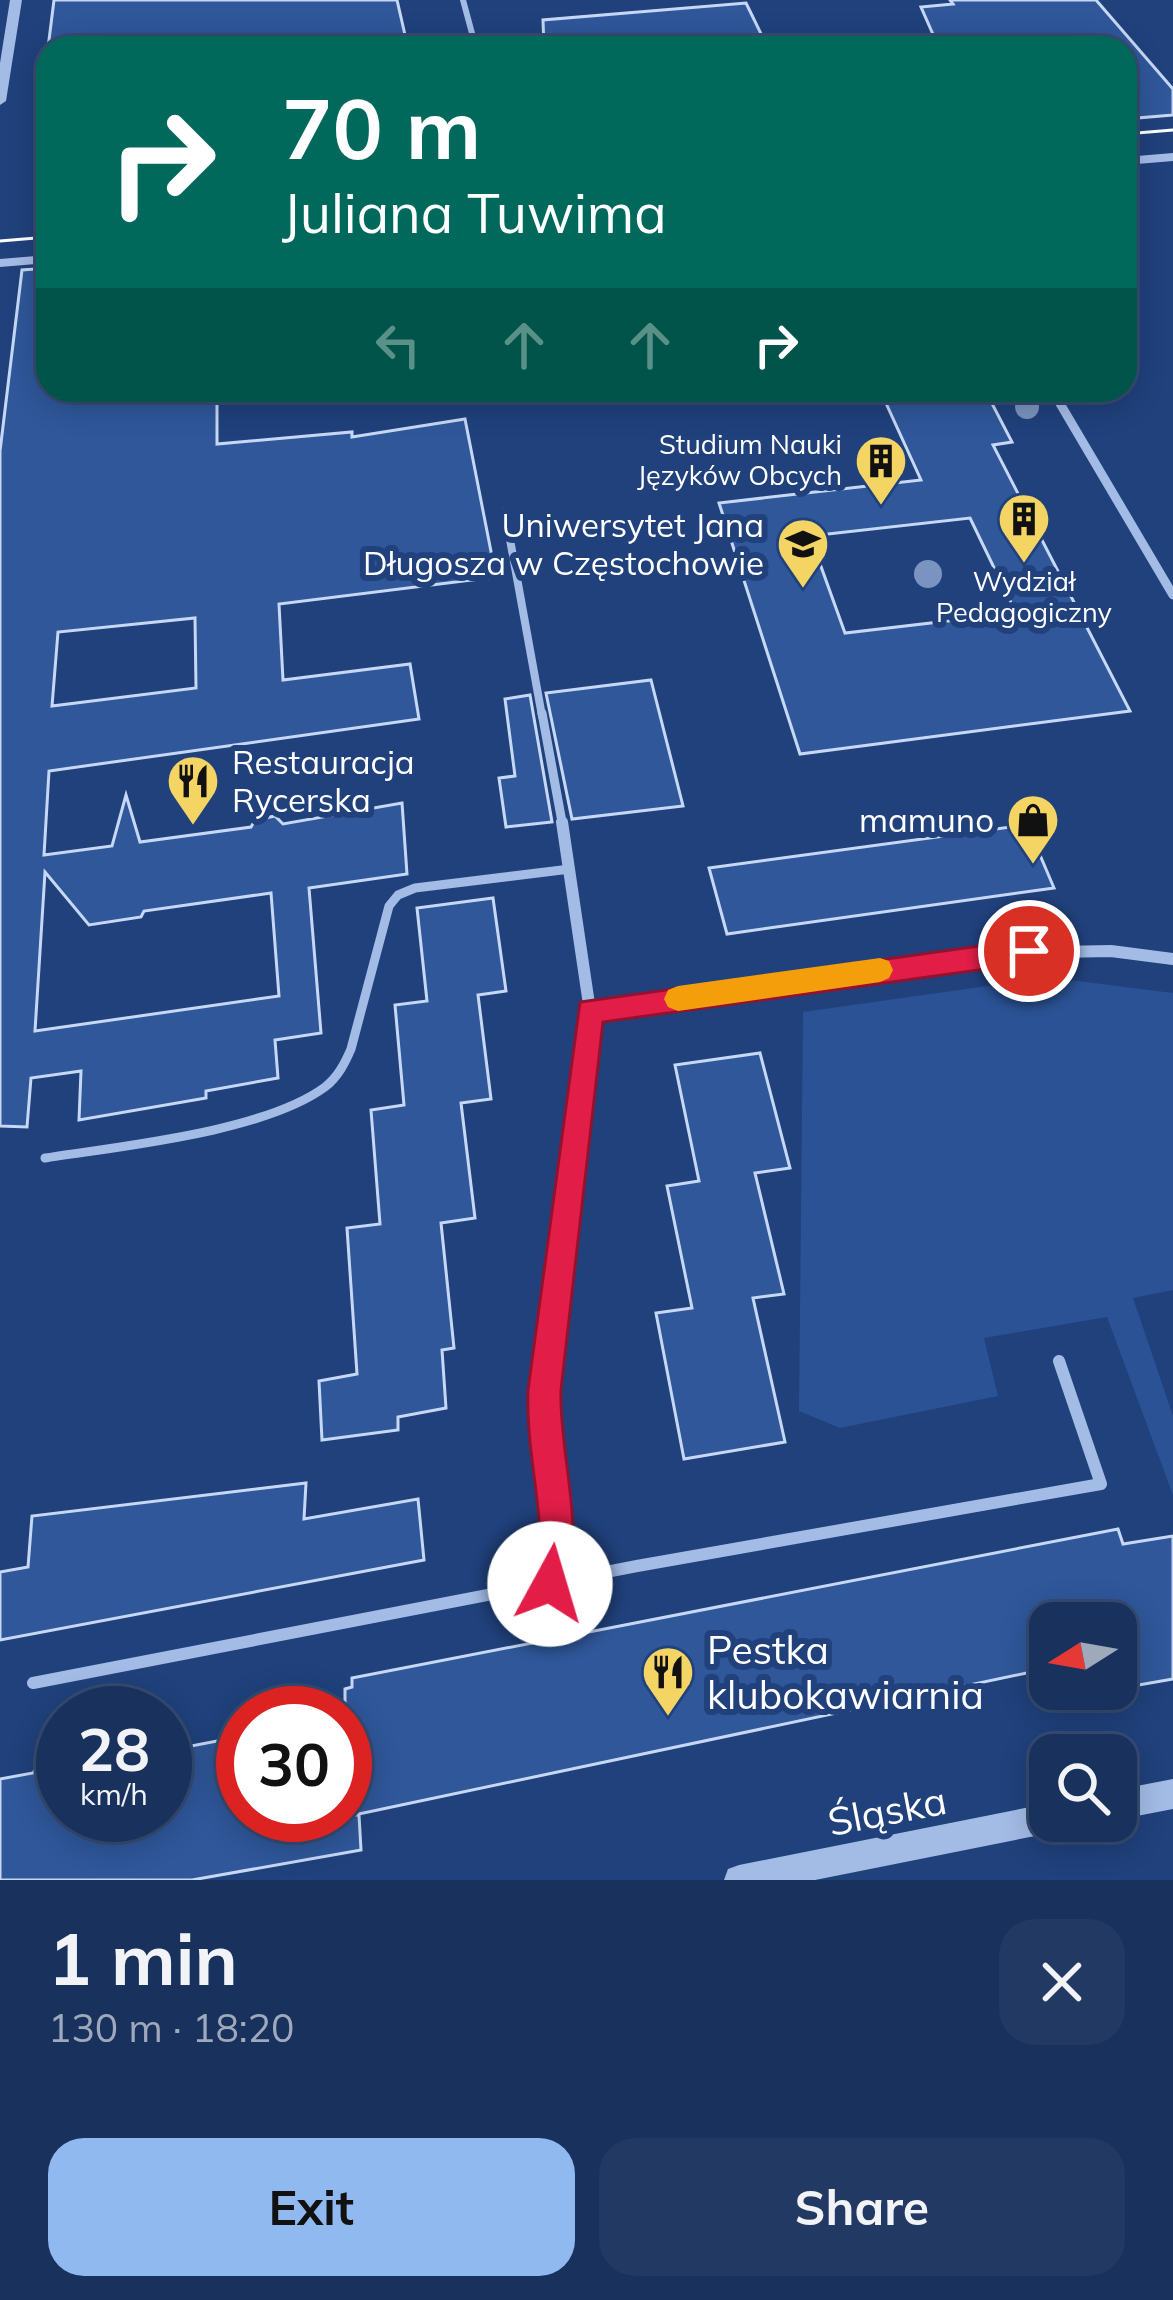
<!DOCTYPE html>
<html lang="en">
<head>
<meta charset="utf-8">
<style>
	:root { --surface:#18315d; --page:#213963; --text:#f1f3f6; --muted:#9fa9bc; --line:#364c72; --accent:#90b9f0 }
	body { margin:0; font-family:Mulish,sans-serif; background:var(--page); color:var(--text); height:100vh; display:flex; flex-direction:column; font-size:45px; white-space:nowrap }
	* { box-sizing:border-box; margin:0 }
	p { font-size:39px; color:var(--muted) }
	.icon { flex:none; width:66px; height:66px; fill:none; stroke:currentColor; stroke-width:2; stroke-linecap:round; stroke-linejoin:round }
	.map { position:relative; height:1880px; overflow:hidden }
	.panel { display:flex; flex-direction:column; background:var(--surface); flex:1 }
	.panel>* { flex:none }
	.banner { position:absolute; left:36px; top:36px; width:1101px; height:366px; border-radius:36px; box-shadow:0 6px 30px #0003,0 0 0 3px var(--line); background:#00695c; color:#fff; overflow:hidden }
	.needle { width:78px; rotate:259deg }
	.buttons { position:absolute; left:1029px; top:1602px; display:grid; gap:24px }
	.buttons a { display:grid; place-items:center; width:108px; height:108px; border-radius:24px; background:var(--surface); box-shadow:0 6px 30px #0003,0 0 0 3px var(--line); font-size:60px }
	.speed { position:absolute; left:36px; top:1686px; display:flex; gap:24px; font-size:60px; font-weight:700; text-align:center }
	.speed>* { display:grid; place-content:center; width:156px; height:156px; border-radius:50%; background:var(--surface); box-shadow:0 6px 30px #0003,0 0 0 3px var(--line); line-height:1 }
	.speed small { font-size:30px; font-weight:400 }
	.speed .limit { border:18px solid #d22; background:#fff; color:#111 }
	.pin { position:absolute; display:grid; place-items:center; width:102px; height:102px; color:#fff; margin:-51px; border:6px solid #fff; border-radius:50%; box-shadow:0 3px 12px #0007 }
	.me { position:absolute; width:132px; margin:-66px; rotate:6deg; stroke-linejoin:round; filter:drop-shadow(0 0 9px #0008) }
	.turn { display:flex; align-items:center; gap:42px; height:252px; padding:0 48px; font-size:54px }
	.turn .icon { width:156px; height:156px; stroke-width:2.5 }
	.turn b { display:block; font-size:84px; line-height:102px }
	.lanes { display:flex; align-items:center; height:114px; padding:0 48px; background:#0003; justify-content:center; gap:60px; direction:ltr }
	.lanes .off { opacity:.35 }
	.round { display:grid; place-items:center; flex:none; width:126px; height:126px; border-radius:36px; background:var(--page) }
	.summary { display:flex; align-items:center; justify-content:space-between; height:204px; padding:0 48px }
	h1 { font-size:72px; font-weight:700; line-height:90px }
	.cta { display:flex; gap:24px; margin-top:auto; padding:24px 48px }
	.cta a { flex:1; height:138px; border-radius:36px; background:var(--accent); color:#111; font-size:48px; font-weight:700; line-height:138px; text-align:center }
	.cta a+a { background:var(--page); color:var(--text) }
	.map>svg:first-child { display:block }
	.green { fill:#2a5294 }
	.building { fill:#2f579a; stroke:#c6d8f5; stroke-width:3; fill-rule:evenodd }
	.lines { fill:none; stroke-linecap:round; stroke-linejoin:round }
	.service-far3 { stroke:#a3bce6; stroke-width:6 }
	.service-far2 { stroke:#a3bce6; stroke-width:8 }
	.service-far1 { stroke:#a3bce6; stroke-width:9 }
	.service { stroke:#a3bce6; stroke-width:12 }
	.minor-far2 { stroke:#a3bce6; stroke-width:9 }
	.minor-far1 { stroke:#a3bce6; stroke-width:12 }
	.minor { stroke:#a3bce6; stroke-width:15 }
	.tertiary { fill:#a3bce6; fill-rule:evenodd }
	.tram { stroke:#fff; stroke-width:3 }
	.tree { fill:#7b94bf }
	.route { fill:#e11d48; stroke:#92132f; stroke-width:3 }
	.slow { fill:#f59e0b }
	.labels { text-anchor:middle; stroke-width:12; stroke-linejoin:round; paint-order:stroke }
	.far-poi-label { font-size:27px; fill:#fff; stroke:#20417c; text-anchor:end }
	.poi-label { font-size:33px; fill:#fff; stroke:#20417c; text-anchor:end }
	.near-poi-label { font-size:39px; fill:#fff; stroke:#20417c; text-anchor:start }
	.near-street-label { font-size:39px; fill:#fff; stroke:#20417c }
</style>
</head>
<body>
<div class="map">
<svg width="1173" height="1880" viewBox="0 0 1173 1880">
	<rect width="100%" height="100%" fill="#20417c"/>
	<path class="green" d="M1070,980L1173,993V1290L1133,1298L1173,1416V1495L1107,1317L984,1338L998,1396L840,1428L799,1411L803,1012L994,985Z"/>
	<g class="building">
		<path d="M54,0H397L408,48H177L179,38L102,48H48Z"/>
		<path d="M950,0H1096L1173,89V115L1125,119V48H939L921,7L953,4Z"/>
		<path d="M746,3L768,48H544L543,20Z"/>
		<path d="M48,268V390H217V444L352,432V437L465,419L496,577L279,604L283,680L410,664L419,719L49,771L44,855L112,846L126,795L140,842L251,827L255,820L275,816L283,824L402,803L407,874L309,888L321,1033L275,1040L278,1078L206,1091V1098L79,1120L81,1071L31,1078L27,1127L0,1126V451L22,270ZM195,618L196,688L52,706L58,632ZM45,872L89,925L141,917L144,911L271,893L279,996L35,1031Z"/>
		<path d="M880,390H985L1012,442L993,445L1130,711L800,754L719,503L921,480ZM970,518L1016,613L845,633L810,536Z"/>
		<path d="M651,680L683,806L572,819L546,693Z"/>
		<path d="M530,695L552,822L506,827L499,778L515,776L505,699Z"/>
		<path d="M1018,826L1031,856L1040,855L1054,888L727,934L709,868Z"/>
		<path d="M493,898L506,991L478,995L491,1099L461,1103L475,1218L441,1223L454,1348L442,1350L446,1408L398,1417V1430L322,1440L319,1381L357,1374L347,1228L380,1224L371,1110L404,1105L395,1005L427,1001L417,908Z"/>
		<path d="M760,1053L790,1168L755,1173L784,1294L753,1298L785,1442L684,1459L656,1313L692,1308L667,1186L699,1181L675,1065Z"/>
		<path d="M306,1483L304,1519L418,1499L424,1560L0,1640V1572L28,1567L32,1516Z"/>
		<path d="M1118,1529L1123,1544L1173,1536V1679L1116,1689V1623H1050V1668L354,1815H359L361,1850L192,1880H0V1779L33,1773L63,1725V1815H165V1751L243,1736V1815H345V1689L352,1687V1678Z"/>
	</g>
	<g class="lines">
		<path class="service-far3" d="M463,0L476,48"/>
		<path class="service-far2" d="M505,512L542,716"/>
		<g class="service-far1">
			<path d="M542,713L562,822"/>
			<path d="M45,1158C121,1146 264,1132 325,1087C338,1077 345,1063 351,1049L389,906L398,895L415,888L570,869"/>
		</g>
		<path class="service" d="M33,1683L637,1566L1101,1484L1059,1361"/>
		<path class="minor-far2" d="M1052,390L1173,595"/>
		<g class="minor-far1">
			<path d="M562,822L590,1011"/>
			<path d="M564,1228L590,1011L999,953L1111,951L1173,959"/>
		</g>
		<path class="minor" d="M550,1584L558,1536L543,1435L565,1225"/>
		<g class="tertiary">
			<path d="M10,0H22L6,101L0,105V63Z"/>
			<path d="M1173,153V161L1125,165V157Z"/>
			<path d="M48,255V263L0,267V259Z"/>
			<path d="M1173,1779V1809L1116,1820V1790Z"/>
			<path d="M1050,1803V1821H1064L1061,1829L1050,1833L815,1880H724L728,1869L739,1865Z"/>
		</g>
		<g class="tram">
			<path d="M1125,134L1173,130"/>
			<path d="M0,241L48,237"/>
		</g>
	</g>
	<g class="tree">
		<circle cx="1027" cy="407" r="12"/>
		<circle cx="928" cy="574" r="14"/>
	</g>
	<path class="route" d="M1029,939L1038,943L1042,951L1038,959L1029,963L603,1022L561,1390C559,1457 588,1536 563,1596L550,1602L538,1596C529,1575 541,1554 540,1532C537,1483 526,1439 528,1390L580,1002Z"/>
	<path class="slow" d="M880,958L889,961L893,970L889,978L880,982L678,1011L668,1007L664,999L668,990L678,986Z"/>
	<defs>
		<g id="building-pin" transform="scale(2.7)"><path d="M0 17L-7.5 6A9.5 9.5 0 1 1 7.5 6Z" fill="#f4d563" stroke="#20417c"/><path d="M-4-6H4V6H1V3H-1V6H-4ZM-2.5-4.3h1.7v1.8h-1.7ZM.8-4.3h1.7v1.8H.8ZM-2.5-1h1.7V.8h-1.7ZM.8-1h1.7V.8H.8Z" fill="#111"/></g>
		<g id="university-pin" transform="scale(2.7)"><path d="M0 17L-7.5 6A9.5 9.5 0 1 1 7.5 6Z" fill="#f4d563" stroke="#20417c"/><path d="M0-5L7-2L0 1L-7-2ZM-4 1L0 2.5L4 1V4Q0 6-4 4Z" fill="#111"/></g>
		<g id="restaurant-pin" transform="scale(2.7)"><path d="M0 17L-7.5 6A9.5 9.5 0 1 1 7.5 6Z" fill="#f4d563" stroke="#20417c"/><path d="M-5-6h1v4h1v-4h1v4h1v-4h1v5L-1.5 .5V6h-2V.5L-5-1ZM5-6V6H3V1.5H1.5Q1.5-4 5-6Z" fill="#111"/></g>
		<g id="shop-pin" transform="scale(2.7)"><path d="M0 17L-7.5 6A9.5 9.5 0 1 1 7.5 6Z" fill="#f4d563" stroke="#20417c"/><path d="M-5-2.5h2.3a2.7 3.5 0 0 1 5.4 0H5L5.5 6h-11ZM-1.5-2.5h3a1.5 2.3 0 0 0-3 0Z" fill="#111"/></g>
	</defs>
	<g fill-rule="evenodd">
		<use href="#building-pin" x="881" y="461"/>
		<use href="#building-pin" x="1024" y="519"/>
		<use href="#university-pin" x="803" y="544"/>
		<use href="#restaurant-pin" x="193" y="781"/>
		<use href="#shop-pin" x="1033" y="820"/>
		<use href="#restaurant-pin" x="668" y="1672"/>
	</g>
	<g class="labels">
		<g class="far-poi-label">
			<text x="842" y="454">Studium Nauki<tspan x="842" dy="31">Języków Obcych</tspan></text>
			<text x="1024" y="591" text-anchor="middle">Wydział<tspan x="1024" dy="31">Pedagogiczny</tspan></text>
		</g>
		<g class="poi-label">
			<text x="764" y="537">Uniwersytet Jana<tspan x="764" dy="38">Długosza w Częstochowie</tspan></text>
			<text x="232" y="774" text-anchor="start">Restauracja<tspan x="232" dy="38">Rycerska</tspan></text>
			<text x="994" y="832">mamuno</text>
		</g>
		<g class="near-poi-label">
			<text x="707" y="1664">Pestka<tspan x="707" dy="45">klubokawiarnia</tspan></text>
		</g>
		<g class="near-street-label">
			<text transform="translate(887 1811) rotate(-11)" y="14">Śląska</text>
		</g>
	</g>
</svg>
<div class="buttons">
<a><svg class="needle" viewBox="-14 -14 28 28"><path d="M0-13l5 13h-10z" fill="#e53935"/><path d="M0 13l5-13h-10z" fill="#9fa9bc"/></svg></a>
<a><svg class="icon" aria-label="search" viewBox="0 0 24 24"><circle cx="10" cy="10" r="6"/><path d="M15 15l6 6"/></svg></a>
</div>
<div class="speed"><div>28<small>km/h</small></div><div class="limit">30</div></div>
<div class="pin" style="left:1029px;top:951px;background:#d93025"><svg class="icon" aria-label="arrive" viewBox="0 0 24 24"><path d="M6 21V4h12l-3 4 3 4H6"/></svg></div>
<svg class="me" style="left:550px;top:1584px" viewBox="-20 -20 40 40"><circle r="19" fill="#fff"/><path d="M0-13L10 11 0 6-10 11z" fill="#e11d48"/></svg>
<div class="banner">
<div class="turn"><svg class="icon" aria-label="right" viewBox="0 0 24 24"><path d="M7 20v-9h11M14 6l5 5-5 5"/></svg><div><b>70 m</b>Juliana Tuwima</div></div>
<div class="lanes"><svg class="icon off" aria-label="left" viewBox="0 0 24 24"><path d="M17 20v-9H6M10 6l-5 5 5 5"/></svg><svg class="icon off" aria-label="ahead" viewBox="0 0 24 24"><path d="M12 20V5M6 11l6-6 6 6"/></svg><svg class="icon off" aria-label="ahead" viewBox="0 0 24 24"><path d="M12 20V5M6 11l6-6 6 6"/></svg><svg class="icon" aria-label="right" viewBox="0 0 24 24"><path d="M7 20v-9h11M14 6l5 5-5 5"/></svg></div>
</div>
</div>
<section class="panel">
<div class="summary"><div><h1>1 min</h1><p>130 m · 18:20</p></div><a class="round"><svg class="icon" aria-label="close" viewBox="0 0 24 24"><path d="M6 6l12 12M18 6L6 18"/></svg></a></div>
<div class="cta"><a>Exit</a><a>Share</a></div>
</section>
</body>
</html>
